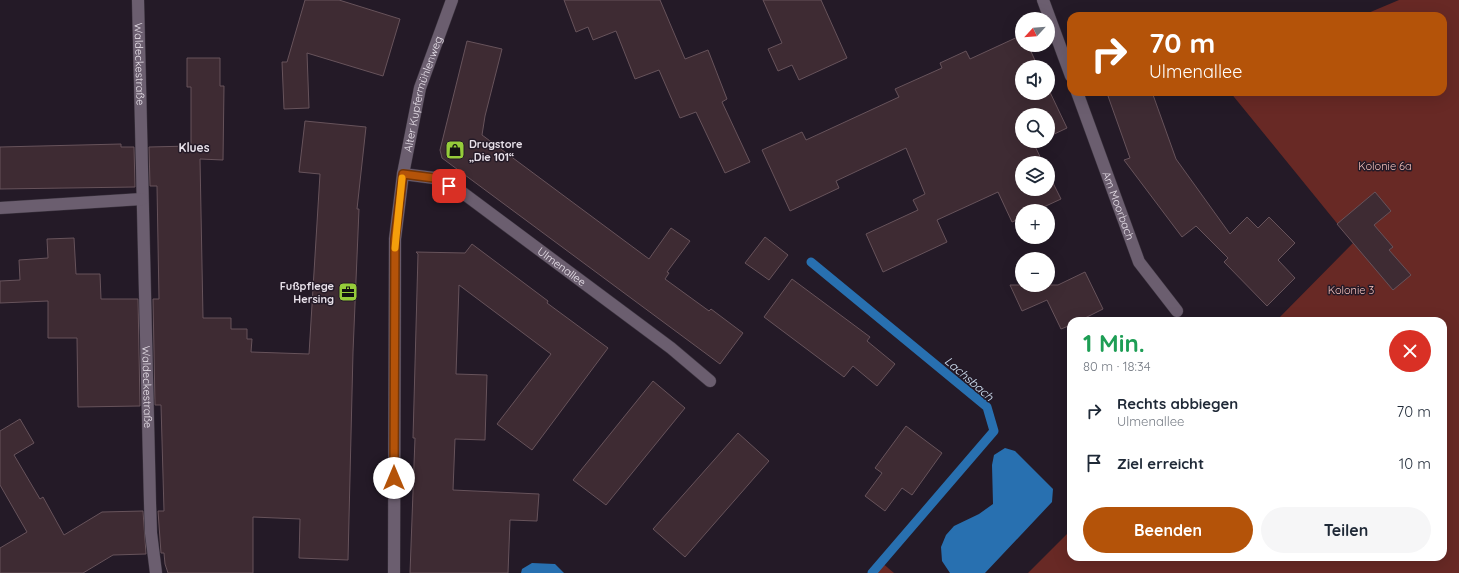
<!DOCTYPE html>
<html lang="de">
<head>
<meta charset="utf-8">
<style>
	:root { --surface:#fff; --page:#f6f6f7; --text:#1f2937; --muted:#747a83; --accent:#b45309 }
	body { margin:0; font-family:Quicksand,sans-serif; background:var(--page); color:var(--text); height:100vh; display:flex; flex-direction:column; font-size:15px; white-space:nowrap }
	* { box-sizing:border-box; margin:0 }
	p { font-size:13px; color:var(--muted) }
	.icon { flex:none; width:22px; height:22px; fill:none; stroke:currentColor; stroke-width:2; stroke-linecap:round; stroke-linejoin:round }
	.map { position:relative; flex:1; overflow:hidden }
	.details { position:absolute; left:1067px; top:317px; width:380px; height:244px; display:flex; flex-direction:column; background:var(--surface); border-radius:12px; box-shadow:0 4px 16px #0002 }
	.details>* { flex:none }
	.banner { position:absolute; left:1067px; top:12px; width:380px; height:84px; border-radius:12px; box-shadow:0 4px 16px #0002; background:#b45309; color:#fff; overflow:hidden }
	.needle { width:26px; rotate:244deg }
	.tools { position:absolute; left:1015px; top:12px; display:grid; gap:8px }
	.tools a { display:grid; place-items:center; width:40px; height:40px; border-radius:50%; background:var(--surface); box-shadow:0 4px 16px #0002; font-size:20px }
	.pin { position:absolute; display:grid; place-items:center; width:34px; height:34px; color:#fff; margin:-17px; border-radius:8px; box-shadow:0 2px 6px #0006 }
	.me { position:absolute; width:44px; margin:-22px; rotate:0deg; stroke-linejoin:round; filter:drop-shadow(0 0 3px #0008) }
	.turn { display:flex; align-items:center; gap:14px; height:84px; padding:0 16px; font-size:18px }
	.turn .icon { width:52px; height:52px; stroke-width:2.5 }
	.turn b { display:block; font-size:28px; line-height:34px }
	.round { display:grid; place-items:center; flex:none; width:42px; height:42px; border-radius:21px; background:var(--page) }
	.overview { display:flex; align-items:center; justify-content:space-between; height:68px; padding:0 16px }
	h1 { font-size:24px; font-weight:800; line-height:30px; color:#1e9e55 }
	.primary-button { display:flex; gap:8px; margin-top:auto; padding:8px 16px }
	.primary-button a { flex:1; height:46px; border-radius:24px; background:var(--accent); color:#fff; font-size:16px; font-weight:800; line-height:46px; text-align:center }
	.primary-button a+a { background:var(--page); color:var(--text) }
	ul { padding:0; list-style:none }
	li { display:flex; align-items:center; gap:12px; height:52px; padding:0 16px }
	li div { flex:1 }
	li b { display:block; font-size:15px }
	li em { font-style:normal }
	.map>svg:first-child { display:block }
	.green { fill:#682925 }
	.water { fill:#2870b0 }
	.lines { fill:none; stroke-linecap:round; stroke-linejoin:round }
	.stream { stroke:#2870b0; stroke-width:9 }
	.building { fill:#3e2b33; stroke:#67535b }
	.minor-casing { stroke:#3d3540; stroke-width:13 }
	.minor { stroke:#6b5e6f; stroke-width:12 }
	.route-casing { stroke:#753606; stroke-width:10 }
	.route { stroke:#b45309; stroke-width:7 }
	.slow { stroke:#f59e0b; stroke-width:7 }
	.labels { text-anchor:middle; stroke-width:3; stroke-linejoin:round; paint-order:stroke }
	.street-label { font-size:11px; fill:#e8e1ea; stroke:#241a27 }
	.poi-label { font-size:11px; font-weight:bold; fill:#e8e1ea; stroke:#241a27; text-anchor:start }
	.park-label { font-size:11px; fill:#f7c2bc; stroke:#241a27 }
	.neighbourhood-label { font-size:12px; font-weight:bold; fill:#e8e1ea; stroke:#241a27 }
	.water-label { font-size:12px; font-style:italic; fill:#d3e4f6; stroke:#241a27 }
</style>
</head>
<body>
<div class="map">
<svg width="1459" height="573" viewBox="0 0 1459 573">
	<rect width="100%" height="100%" fill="#241a27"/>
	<g class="green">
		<path d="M1399,0H1459V573H1028L1071,530V557H1443V321H1276L1353,243L1230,92H1443V16H1361Z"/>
		<path d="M881,562L894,573H872Z"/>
	</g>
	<g class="water">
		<path d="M1005,448L1015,451L1053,489L1052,502L985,573H950L942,561L941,547L946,535L954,526L979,514L993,504L992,465L994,455Z"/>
		<path d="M532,563L555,564L564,573H521L522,569Z"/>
	</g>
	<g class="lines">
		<path class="stream" d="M811,262L987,407L994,431L872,573"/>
	</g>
	<g class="building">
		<path d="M305,0H339L400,19L383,76L307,53L309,108L284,109L282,62H287Z"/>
		<path d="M564,0H660L685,59L708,50L727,99L722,102L750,162L725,173L696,112L680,118L659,70L635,79L616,31L593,40L588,27L576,32Z"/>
		<path d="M763,0H821L847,58L799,80L792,65L778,71L768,49L782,43Z"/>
		<path d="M1022,35V45H1028L1038,67H1022V93H1048V88L1067,128L1048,137V115H1022V141H1040L1034,144L1043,163H1022V189H1048V173L1061,199L1035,211H1022V218L1012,222L998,192L937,220L947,242L883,272L866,234L918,210L913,200L925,194L906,148L836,181L839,188L790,211L762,150L802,132L806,140L899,97L895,89L942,68L940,63L966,51L970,59Z"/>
		<path d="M467,41L502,49L485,116L482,135L649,259L671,228L690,241L667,272L669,273L665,279L709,311L711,309L743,333L720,364L442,158L440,150Z"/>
		<path d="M187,58H220V86H224L223,160L200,159L203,318H231V329H247V339H252L251,352L309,354L320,174L299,172L305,121L366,127L357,209H359L353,352L348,560L299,558L300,519L253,517V573H168L165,564L164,553H161L158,511H164L161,405H155L153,299H159L157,186H150L149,147L191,146V87H187Z"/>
		<path d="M1121,92H1152L1176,159L1230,234L1247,217L1258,228L1269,217L1295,243L1278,260L1295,278L1267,306L1224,262L1228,258L1196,226L1182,237L1124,160L1130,158L1108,96Z"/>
		<path d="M121,144V147H134L135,187L0,189V147Z"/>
		<path d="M1375,192L1391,211L1374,225L1393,247L1389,250L1411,275L1393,290L1337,224Z"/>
		<path d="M765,237L788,255L769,280L745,263Z"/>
		<path d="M74,238L76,274H100L101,299H138L140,406L78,407L77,338H48V301L0,303V281L20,280L19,260L48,258L47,239Z"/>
		<path d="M472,244L548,301L547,303L608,348L532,450L497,424L551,354L459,285L456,374L487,375L485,440L455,439L453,490L539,494L537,521L510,520L508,573H410L415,438H413L418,254L416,252L465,253Z"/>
		<path d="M1085,272L1103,309L1079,321H1071V325L1061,329L1047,300L1022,311L1010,285H1058Z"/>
		<path d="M792,279L870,337L867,341L895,364L877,386L853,366L844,377L764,317Z"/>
		<path d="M653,381L685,408L606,505L573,480Z"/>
		<path d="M20,419L34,443L14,455L40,499L43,497L64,535L102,512L143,511L146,554L113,555L83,573H0V548L27,532L0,485V431Z"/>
		<path d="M906,426L942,453L912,495L902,488L885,511L865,496L882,473L875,468Z"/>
		<path d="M738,433L769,461L685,557L653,529Z"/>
	</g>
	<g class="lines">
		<g class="minor-casing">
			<g id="minor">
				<path id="s1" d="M138,0L150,503L151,533L156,573"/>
				<path d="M1043,0L1071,76"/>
				<path id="s2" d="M1077,92L1139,262L1177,311"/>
				<path id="s3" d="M403,174L434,178L463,193L671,348L710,381"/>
				<path d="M0,208L142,199"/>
				<path id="s4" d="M394,573L395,239L403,174L420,88L452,0"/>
			</g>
		</g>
		<use href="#minor" class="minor"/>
	</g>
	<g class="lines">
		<g class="route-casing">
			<path id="route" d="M394,478L395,239L403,174L434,178L449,186"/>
		</g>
		<use href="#route" class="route"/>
		<path class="slow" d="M395,248L402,178"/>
	</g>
	<defs>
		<g id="shop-square" transform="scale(1)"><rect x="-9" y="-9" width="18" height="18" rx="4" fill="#95cc3a" stroke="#241a27"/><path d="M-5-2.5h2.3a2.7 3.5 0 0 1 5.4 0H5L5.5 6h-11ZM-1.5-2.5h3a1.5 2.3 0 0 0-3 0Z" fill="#111"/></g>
		<g id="office-square" transform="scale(1)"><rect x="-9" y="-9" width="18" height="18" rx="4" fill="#95cc3a" stroke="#241a27"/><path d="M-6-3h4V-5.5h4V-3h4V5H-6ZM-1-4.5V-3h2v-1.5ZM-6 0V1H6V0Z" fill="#111"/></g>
	</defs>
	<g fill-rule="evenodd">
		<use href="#shop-square" x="455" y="150"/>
		<use href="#office-square" x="348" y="292"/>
	</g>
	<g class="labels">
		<g class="street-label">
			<text dy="4" stroke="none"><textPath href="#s1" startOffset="64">Waldeckestraße</textPath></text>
			<text dy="4" stroke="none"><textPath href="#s4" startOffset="482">Alter Kupfermühlenweg</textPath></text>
			<text dy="4" stroke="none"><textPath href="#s2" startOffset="121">Am Moorbach</textPath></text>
			<text dy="4" stroke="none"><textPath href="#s3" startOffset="187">Ulmenallee</textPath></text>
			<text dy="4" stroke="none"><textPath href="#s1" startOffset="387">Waldeckestraße</textPath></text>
		</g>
		<g class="poi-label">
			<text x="469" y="148">Drugstore<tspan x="469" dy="13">„Die 101“</tspan></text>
			<text x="334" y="290" text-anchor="end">Fußpflege<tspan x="334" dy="13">Hersing</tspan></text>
		</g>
		<g class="park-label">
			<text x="1385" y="170">Kolonie 6a</text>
			<text x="1351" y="294">Kolonie 3</text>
		</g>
		<g class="neighbourhood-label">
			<text x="194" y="152">Klues</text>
		</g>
		<g class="water-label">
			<text transform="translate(969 379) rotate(41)" y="4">Lachsbach</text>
		</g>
	</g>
</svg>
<div class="tools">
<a><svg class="needle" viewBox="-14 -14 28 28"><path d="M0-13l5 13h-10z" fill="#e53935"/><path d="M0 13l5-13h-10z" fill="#747a83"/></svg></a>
<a><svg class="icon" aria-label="sound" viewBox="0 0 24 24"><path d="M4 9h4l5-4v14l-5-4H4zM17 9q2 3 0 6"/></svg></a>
<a><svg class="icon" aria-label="search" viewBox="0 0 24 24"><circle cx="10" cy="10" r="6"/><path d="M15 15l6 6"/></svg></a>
<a><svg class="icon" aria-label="layers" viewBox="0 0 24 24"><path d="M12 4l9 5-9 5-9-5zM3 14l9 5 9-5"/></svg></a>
<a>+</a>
<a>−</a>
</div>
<div class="pin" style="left:449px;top:186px;background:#d93025"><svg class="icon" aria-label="arrive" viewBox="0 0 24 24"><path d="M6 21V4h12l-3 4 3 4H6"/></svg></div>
<svg class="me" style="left:394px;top:478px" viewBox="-20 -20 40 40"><circle r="19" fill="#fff"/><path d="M0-13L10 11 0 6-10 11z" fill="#b45309"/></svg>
<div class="banner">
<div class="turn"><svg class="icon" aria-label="right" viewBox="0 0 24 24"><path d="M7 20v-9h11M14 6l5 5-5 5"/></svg><div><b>70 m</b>Ulmenallee</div></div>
</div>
<section class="details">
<div class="overview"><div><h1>1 Min.</h1><p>80 m · 18:34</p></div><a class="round" style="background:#d93025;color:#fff"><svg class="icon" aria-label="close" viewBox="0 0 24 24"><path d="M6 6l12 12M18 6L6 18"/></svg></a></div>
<ul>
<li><svg class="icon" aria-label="right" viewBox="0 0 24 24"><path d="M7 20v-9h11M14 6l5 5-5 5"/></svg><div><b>Rechts abbiegen</b><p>Ulmenallee</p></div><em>70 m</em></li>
<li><svg class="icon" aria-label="arrive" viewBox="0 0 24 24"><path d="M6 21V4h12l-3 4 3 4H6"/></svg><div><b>Ziel erreicht</b></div><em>10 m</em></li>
</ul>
<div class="primary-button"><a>Beenden</a><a>Teilen</a></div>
</section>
</div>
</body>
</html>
